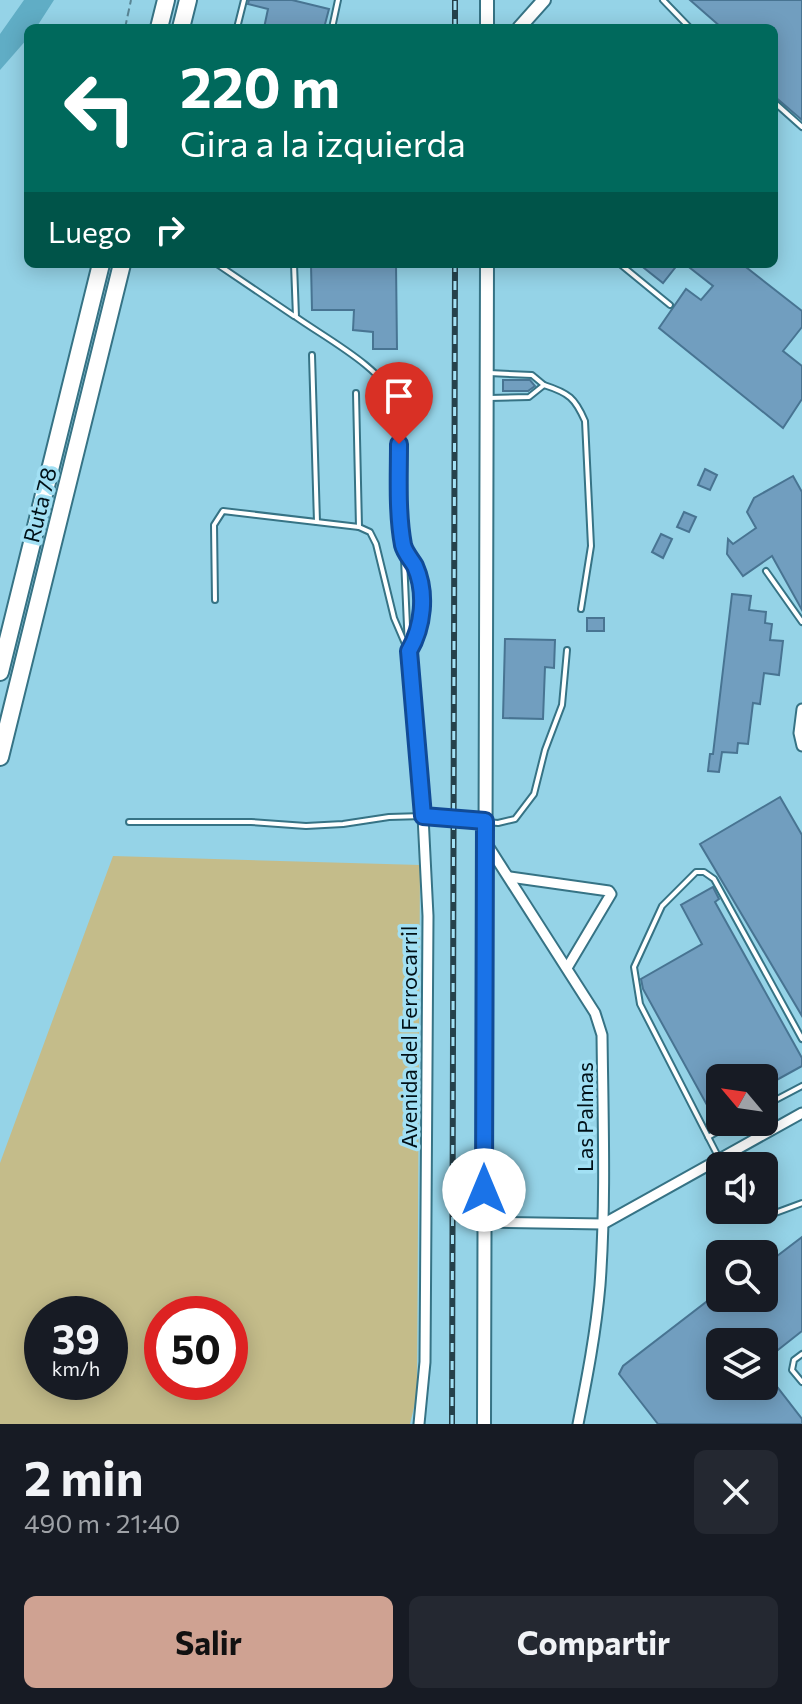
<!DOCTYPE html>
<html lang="es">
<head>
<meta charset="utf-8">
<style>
	:root { --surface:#171b24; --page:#242831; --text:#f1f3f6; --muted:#9ea1a6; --accent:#cfa292 }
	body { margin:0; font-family:Commissioner,sans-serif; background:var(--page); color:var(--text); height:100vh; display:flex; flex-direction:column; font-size:30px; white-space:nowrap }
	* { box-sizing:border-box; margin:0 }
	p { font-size:26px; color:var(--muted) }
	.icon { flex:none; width:44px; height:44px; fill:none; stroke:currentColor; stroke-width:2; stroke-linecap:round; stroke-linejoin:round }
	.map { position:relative; height:1424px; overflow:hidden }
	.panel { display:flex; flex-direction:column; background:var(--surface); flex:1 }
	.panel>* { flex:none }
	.guide { position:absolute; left:24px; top:24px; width:754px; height:244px; border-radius:12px; box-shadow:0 4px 20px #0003; background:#00695c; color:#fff; overflow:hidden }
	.needle { width:52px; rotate:299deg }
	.fabs { position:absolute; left:706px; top:1064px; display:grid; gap:16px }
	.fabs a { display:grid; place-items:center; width:72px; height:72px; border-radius:12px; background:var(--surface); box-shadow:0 4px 20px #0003; font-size:40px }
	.speed { position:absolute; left:24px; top:1296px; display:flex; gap:16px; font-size:40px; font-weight:700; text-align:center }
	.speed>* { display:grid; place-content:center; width:104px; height:104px; border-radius:50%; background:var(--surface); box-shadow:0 4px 20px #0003; line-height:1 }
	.speed small { font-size:20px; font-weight:400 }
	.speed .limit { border:12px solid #d22; background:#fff; color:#111 }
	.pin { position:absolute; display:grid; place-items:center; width:68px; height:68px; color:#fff; margin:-82px -34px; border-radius:50% 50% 50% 0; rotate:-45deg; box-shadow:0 0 8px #0007 }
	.pin .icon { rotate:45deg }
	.me { position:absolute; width:88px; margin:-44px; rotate:0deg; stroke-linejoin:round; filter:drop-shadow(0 0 6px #0008) }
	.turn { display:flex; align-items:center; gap:28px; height:168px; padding:0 24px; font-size:36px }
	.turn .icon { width:104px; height:104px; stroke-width:2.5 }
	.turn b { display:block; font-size:56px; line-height:68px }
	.then { display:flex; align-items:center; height:76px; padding:0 24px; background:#0003; gap:16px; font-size:30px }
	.round { display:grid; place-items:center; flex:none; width:84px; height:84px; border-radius:12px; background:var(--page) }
	.overview { display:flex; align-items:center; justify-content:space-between; height:136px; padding:0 24px }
	h1 { font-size:48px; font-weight:700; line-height:60px }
	.primary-button { display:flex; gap:16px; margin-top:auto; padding:16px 24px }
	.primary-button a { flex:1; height:92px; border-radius:12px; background:var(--accent); color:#111; font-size:32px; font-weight:700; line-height:92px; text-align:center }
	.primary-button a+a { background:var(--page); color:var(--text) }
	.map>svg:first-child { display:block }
	.green { fill:#c4bc8a; fill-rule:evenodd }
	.water { fill:#60adc5 }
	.building { fill:#719ebf; stroke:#487492; stroke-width:2 }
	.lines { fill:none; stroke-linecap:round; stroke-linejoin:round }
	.lane-casing { stroke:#367385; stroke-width:8 }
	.street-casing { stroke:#367385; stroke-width:13 }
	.secondary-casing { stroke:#367385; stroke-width:16 }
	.highway-casing { stroke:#367385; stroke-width:20 }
	.path { stroke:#598594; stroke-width:2; stroke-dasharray:8 4; stroke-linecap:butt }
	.lane { stroke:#fff; stroke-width:4 }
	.street { stroke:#fff; stroke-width:9 }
	.secondary { stroke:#fff; stroke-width:12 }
	.highway { stroke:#fff; stroke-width:16 }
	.rail-casing { stroke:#25414b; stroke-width:6 }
	.rail { stroke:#a2e0f4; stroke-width:3; stroke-dasharray:9; stroke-linecap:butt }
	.route-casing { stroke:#114b97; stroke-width:20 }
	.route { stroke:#1a73e8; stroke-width:14 }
	.labels { text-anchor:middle; stroke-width:7; stroke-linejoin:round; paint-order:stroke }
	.street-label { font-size:22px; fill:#001017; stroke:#a2e0f4 }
</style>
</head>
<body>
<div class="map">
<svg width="802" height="1424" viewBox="0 0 802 1424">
	<rect width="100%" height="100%" fill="#95d3e7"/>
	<path class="green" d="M113,856L420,865L417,1395L410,1424H0V1163ZM42,1314H110V1382H42ZM162,1314H230V1382H162Z"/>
	<path class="water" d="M24,0H54L36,28H28V38L0,70V34Z"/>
	<g class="building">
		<path d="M249,0H292L329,9L324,28H264L268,9L248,4Z"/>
		<path d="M690,0H802V120L774,96V28H722Z"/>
		<path d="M311,264H396L397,349H373V332L353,330L354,310H312Z"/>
		<path d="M639,264H678L663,283Z"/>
		<path d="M685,264H742L802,311V327L783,351L802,366V399L783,428L659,328L686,289L701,300L713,286Z"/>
		<path d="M503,380H530L535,386L528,391H503Z"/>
		<path d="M705,469L717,475L710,490L698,485Z"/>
		<path d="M793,476L802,492V610L772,556L743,576L727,554L728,539L733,544L756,528L747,512L754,498Z"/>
		<path d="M684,512L696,517L689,532L677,527Z"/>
		<path d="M661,534L672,539L663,558L652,552Z"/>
		<path d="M732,594L751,596L749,610L766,612L765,623L772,624L770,640L783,641L779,675L764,673L760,704L753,703L748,744L738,743L737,753L722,752L719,772L708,771L710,754H713Z"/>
		<rect x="587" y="618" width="17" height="13"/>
		<path d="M505,639L555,640L554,668L545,667L543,719L503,718Z"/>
		<path d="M780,797L802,835V1016L700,844Z"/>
		<path d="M713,887L719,899L715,902L802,1058V1066L764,1087V1078H720V1112L713,1116L643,989L641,979L702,944L681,905Z"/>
		<path d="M802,1237V1331L764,1361V1342H720V1386H764V1370L802,1419V1424H658L619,1374L623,1366L710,1299L714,1305L723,1298H764V1266Z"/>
	</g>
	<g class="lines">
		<g class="lane-casing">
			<g id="lane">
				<path d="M663,0L690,28"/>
				<path d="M237,28L244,0"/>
				<path d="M332,28L338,0"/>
				<path d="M774,102L802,127"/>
				<path d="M217,264L294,316"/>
				<path d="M294,264L296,317C327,339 383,368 397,403L408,648"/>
				<path d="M620,264L670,305"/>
				<path d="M312,355L317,522"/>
				<path d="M489,373L532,375L544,385L529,397L489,398"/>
				<path d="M544,385C569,393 575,398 585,421L591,546L581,609"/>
				<path d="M356,393L359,527"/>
				<path d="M405,550C424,581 428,619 409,651"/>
				<path d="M766,571L802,622"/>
				<path d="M215,600L214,525L223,511L359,527L370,532L376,544L394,618L406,646"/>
				<path d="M129,822H251L306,826L343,824L389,817L423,816L498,823L515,819L534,794L545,750L562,705L567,650"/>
				<path d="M764,1106L802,1086"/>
				<path d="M708,1137L735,1122"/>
				<path d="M723,1166L640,1004L634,967L662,906L696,872H704L714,879L802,1039"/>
				<path d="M747,1210L751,1218L759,1219L802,1203"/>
				<path d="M802,1354L794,1360L792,1370L802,1382"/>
			</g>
		</g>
		<g class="street-casing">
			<g id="street">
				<path d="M409,651L423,816L428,916L425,1362L419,1424"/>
				<path d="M802,709L799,733L802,746"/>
				<path d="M485,841L595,1013L602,1035C603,1118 606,1202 600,1285C596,1332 587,1378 578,1424"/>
				<path d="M510,877L609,891L611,894L567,968"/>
				<path d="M484,1222L603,1224L802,1113"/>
			</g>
		</g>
		<g class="secondary-casing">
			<g id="secondary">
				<path d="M487,28V0"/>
				<path d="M519,28L544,0"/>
				<path d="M484,1424L487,264"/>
			</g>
		</g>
		<g class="highway-casing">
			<g id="highway">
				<path d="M159,28L166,0"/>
				<path d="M181,28L188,0"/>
				<path d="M0,672L101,264"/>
				<path d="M0,757L122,264"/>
			</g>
		</g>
		<path class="path" d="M125,28L131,0"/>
		<use href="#lane" class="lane"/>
		<use href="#street" class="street"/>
		<use href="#secondary" class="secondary"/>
		<use href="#highway" class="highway"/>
		<g class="rail-casing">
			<g id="rail">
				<path d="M455,28V0"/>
				<path d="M452,1424L455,264"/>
			</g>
		</g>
		<use href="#rail" class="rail"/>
	</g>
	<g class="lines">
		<g class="route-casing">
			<path id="route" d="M399,444C399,476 397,512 403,545C405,553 411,559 415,566C427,593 423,627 409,651L423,816L485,821L484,1190"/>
		</g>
		<use href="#route" class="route"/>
	</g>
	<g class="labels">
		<g class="street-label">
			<text transform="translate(40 505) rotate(-76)" y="8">Ruta 78</text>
			<text transform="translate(409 1037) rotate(-90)" y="8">Avenida del Ferrocarril</text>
			<text transform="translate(585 1117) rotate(-90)" y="8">Las Palmas</text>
		</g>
	</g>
</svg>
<div class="fabs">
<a><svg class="needle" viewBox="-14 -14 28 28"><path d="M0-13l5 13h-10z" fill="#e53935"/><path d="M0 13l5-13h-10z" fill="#9ea1a6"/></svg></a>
<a><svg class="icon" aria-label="sound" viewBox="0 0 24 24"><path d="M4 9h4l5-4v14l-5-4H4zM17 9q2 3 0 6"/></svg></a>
<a><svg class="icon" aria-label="search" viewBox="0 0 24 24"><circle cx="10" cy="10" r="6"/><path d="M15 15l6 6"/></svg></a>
<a><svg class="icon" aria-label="layers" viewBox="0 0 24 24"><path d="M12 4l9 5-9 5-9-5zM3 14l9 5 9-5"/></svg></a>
</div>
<div class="speed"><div>39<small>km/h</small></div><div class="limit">50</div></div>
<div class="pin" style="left:399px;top:444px;background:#d93025"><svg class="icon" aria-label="arrive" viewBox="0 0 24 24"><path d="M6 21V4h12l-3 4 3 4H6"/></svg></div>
<svg class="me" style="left:484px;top:1190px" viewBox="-20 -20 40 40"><circle r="19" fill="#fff"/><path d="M0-13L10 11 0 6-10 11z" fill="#1a73e8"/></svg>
<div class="guide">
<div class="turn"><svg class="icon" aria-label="left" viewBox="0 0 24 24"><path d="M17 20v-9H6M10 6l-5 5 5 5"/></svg><div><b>220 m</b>Gira a la izquierda</div></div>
<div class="then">Luego<svg class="icon" aria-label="right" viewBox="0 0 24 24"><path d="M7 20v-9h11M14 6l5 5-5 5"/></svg></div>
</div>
</div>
<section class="panel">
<div class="overview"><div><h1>2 min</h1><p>490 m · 21:40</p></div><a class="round"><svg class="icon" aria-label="close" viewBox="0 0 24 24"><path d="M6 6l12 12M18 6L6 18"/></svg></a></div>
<div class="primary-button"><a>Salir</a><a>Compartir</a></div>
</section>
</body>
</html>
